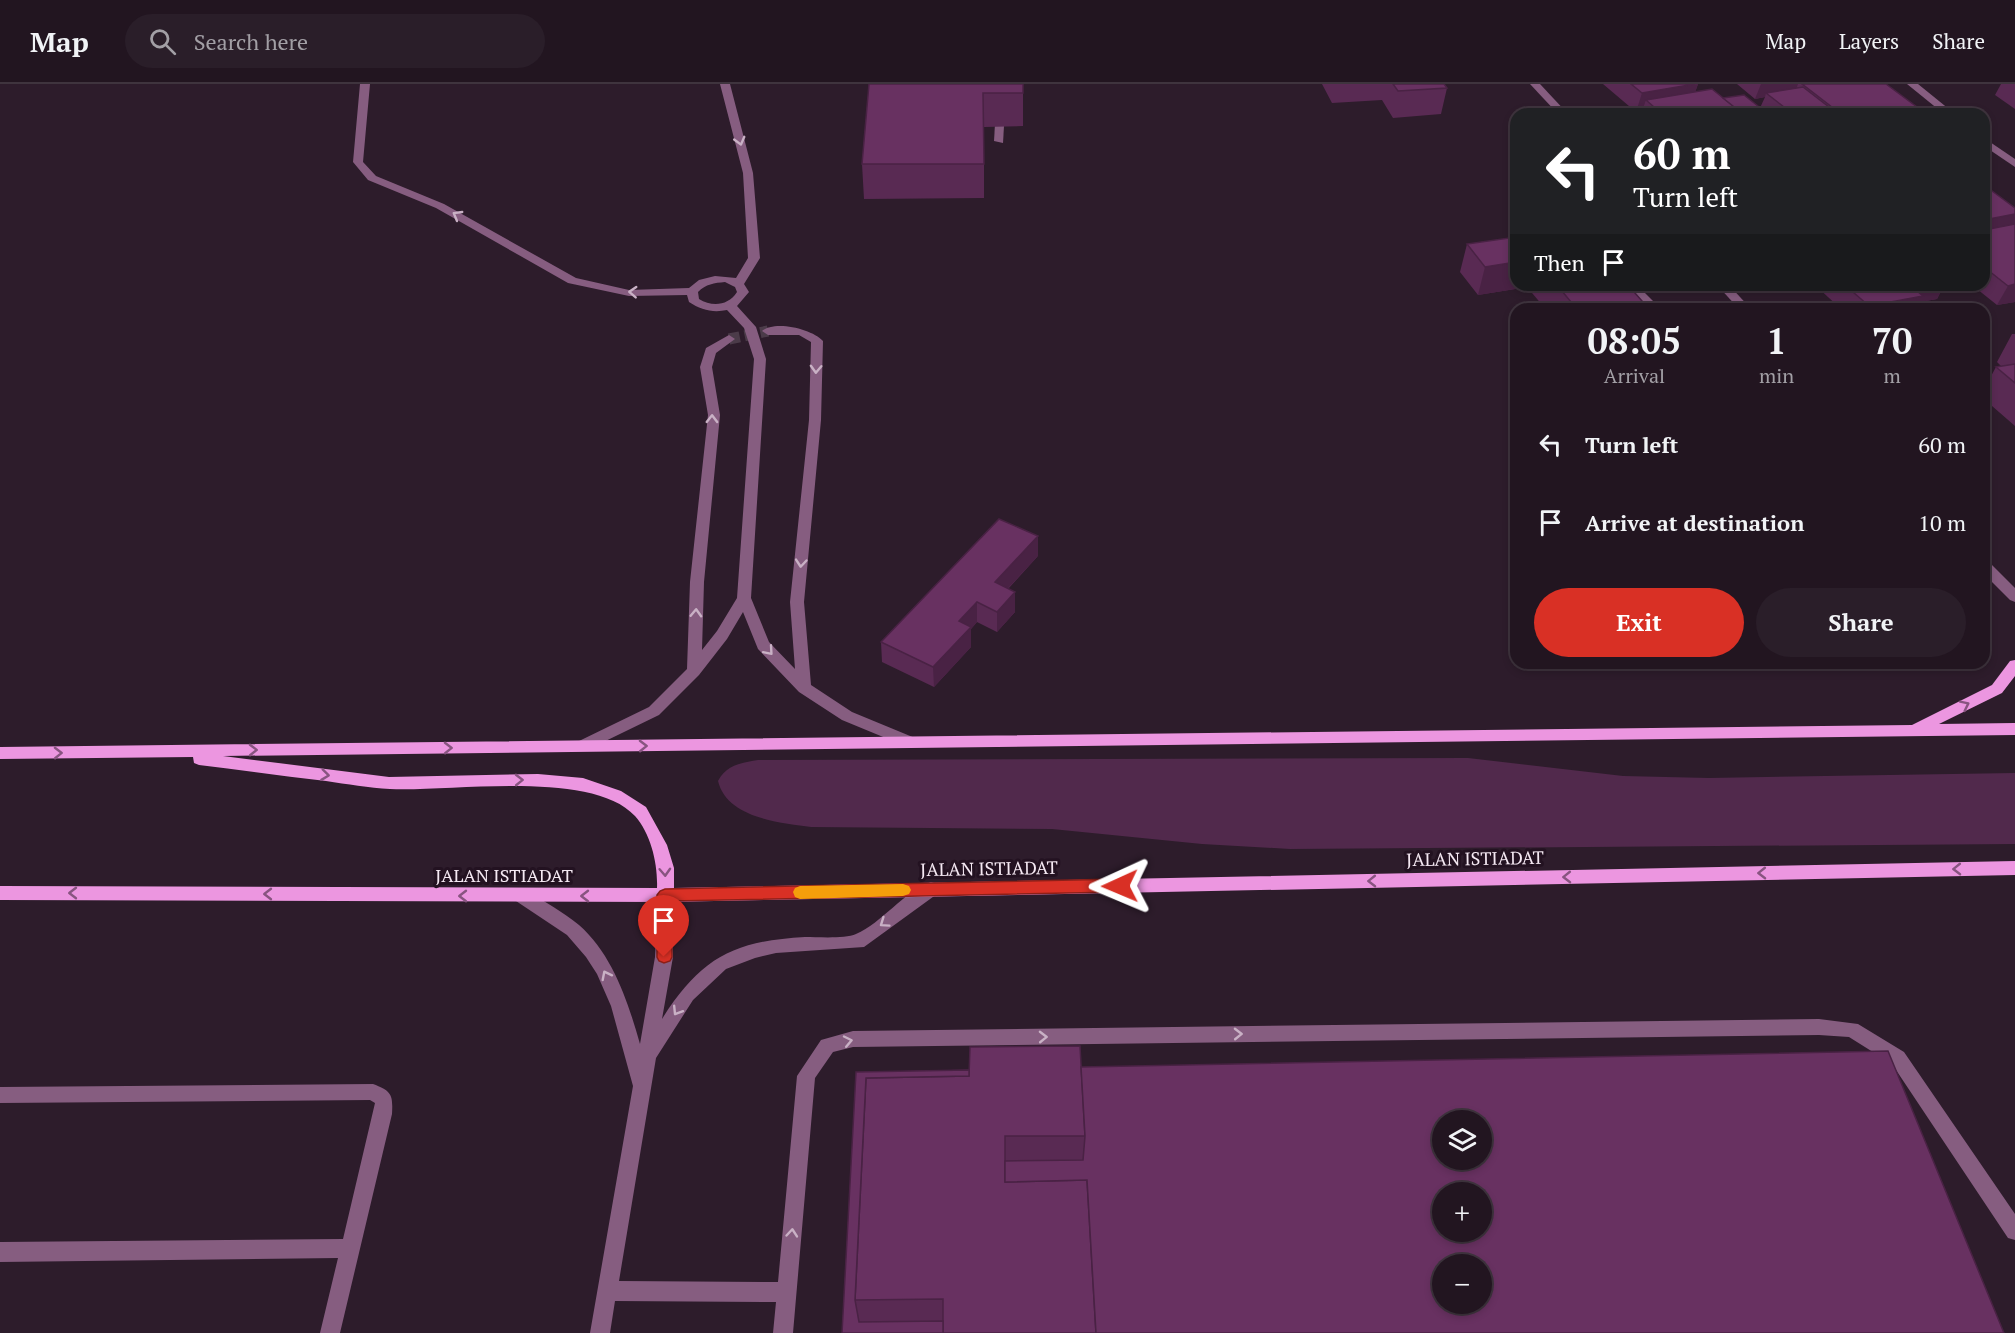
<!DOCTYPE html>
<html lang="en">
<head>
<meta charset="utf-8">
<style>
	:root { --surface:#221520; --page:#2a1e29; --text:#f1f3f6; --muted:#a29fa5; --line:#3f343e; --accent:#d93025 }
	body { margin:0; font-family:"PT Serif",serif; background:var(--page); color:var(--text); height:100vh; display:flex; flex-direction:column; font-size:22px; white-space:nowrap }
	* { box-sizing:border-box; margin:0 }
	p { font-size:20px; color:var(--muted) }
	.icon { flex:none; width:33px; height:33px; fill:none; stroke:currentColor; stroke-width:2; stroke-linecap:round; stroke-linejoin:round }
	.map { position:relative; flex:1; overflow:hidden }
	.panel { position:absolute; left:1510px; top:219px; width:480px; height:366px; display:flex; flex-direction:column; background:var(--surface); border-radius:18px; box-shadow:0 3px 9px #0003,0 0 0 2px var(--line) }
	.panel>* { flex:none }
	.hud { position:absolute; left:1510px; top:24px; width:480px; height:183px; border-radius:18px; box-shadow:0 3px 9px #0003,0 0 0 2px var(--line); background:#202124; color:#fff; overflow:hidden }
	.fabs { position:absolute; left:1432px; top:1026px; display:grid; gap:12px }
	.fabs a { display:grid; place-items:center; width:60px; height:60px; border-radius:50%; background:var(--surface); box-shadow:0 3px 9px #0003,0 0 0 2px var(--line); font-size:30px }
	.pin { position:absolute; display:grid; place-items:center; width:51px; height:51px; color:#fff; margin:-62px -26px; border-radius:50% 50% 50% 0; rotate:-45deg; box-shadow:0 0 6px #0007 }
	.pin .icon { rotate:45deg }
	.me { position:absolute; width:66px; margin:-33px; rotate:269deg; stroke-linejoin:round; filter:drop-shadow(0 0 4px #0008) }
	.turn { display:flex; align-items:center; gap:21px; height:126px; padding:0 24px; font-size:27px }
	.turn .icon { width:78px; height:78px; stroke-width:2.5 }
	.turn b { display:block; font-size:42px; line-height:51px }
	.then { display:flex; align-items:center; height:57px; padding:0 24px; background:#0003; gap:12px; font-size:22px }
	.eta { display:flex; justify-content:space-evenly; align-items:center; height:102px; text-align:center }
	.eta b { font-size:36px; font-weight:600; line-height:42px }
	.action { display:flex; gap:12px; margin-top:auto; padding:12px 24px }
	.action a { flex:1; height:69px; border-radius:36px; background:var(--accent); color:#fff; font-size:24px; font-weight:600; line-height:69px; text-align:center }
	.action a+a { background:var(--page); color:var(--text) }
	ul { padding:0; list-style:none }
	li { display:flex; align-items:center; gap:18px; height:78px; padding:0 24px }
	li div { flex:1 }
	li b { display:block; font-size:22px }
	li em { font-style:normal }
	header { display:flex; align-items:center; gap:36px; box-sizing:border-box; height:84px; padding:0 30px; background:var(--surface); border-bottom:2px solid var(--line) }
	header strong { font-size:28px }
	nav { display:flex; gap:33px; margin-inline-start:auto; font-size:21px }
	.search { width:420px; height:54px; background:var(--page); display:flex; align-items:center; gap:15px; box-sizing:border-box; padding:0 21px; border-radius:33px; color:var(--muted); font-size:22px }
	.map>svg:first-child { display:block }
	.green { fill:#51294c }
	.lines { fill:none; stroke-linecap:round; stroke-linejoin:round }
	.minor-tunnel { stroke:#4b3b49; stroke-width:11; stroke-dasharray:11 5; stroke-linecap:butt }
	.minor { fill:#865d80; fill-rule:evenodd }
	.major { fill:#ec96e0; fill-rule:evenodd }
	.wall { fill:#592a53 }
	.shaded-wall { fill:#492244 }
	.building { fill:#683161; stroke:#492244; stroke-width:1.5; fill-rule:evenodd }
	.oneway { stroke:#c9b1c5 }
	.oneway2 { stroke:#885480 }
	.route { fill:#d93025; stroke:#8d1f18; stroke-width:1.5 }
	.slow { fill:#f59e0b }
	.labels { text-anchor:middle; stroke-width:6; stroke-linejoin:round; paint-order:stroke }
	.street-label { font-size:18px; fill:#f5e9f3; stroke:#231221 }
</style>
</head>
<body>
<header>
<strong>Map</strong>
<div class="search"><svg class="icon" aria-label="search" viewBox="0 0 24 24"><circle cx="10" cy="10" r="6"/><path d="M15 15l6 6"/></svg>Search here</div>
<nav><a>Map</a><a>Layers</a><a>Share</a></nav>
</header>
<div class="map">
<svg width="2015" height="1249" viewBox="0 0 2015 1249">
	<rect width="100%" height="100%" fill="#2d1c2b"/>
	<path class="green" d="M1468,674L1623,692L1709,694L2015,689V760L1290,765L1202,760L1052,745L811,743C780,739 727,734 718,697C726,681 741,679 758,676Z"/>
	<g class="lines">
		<path class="minor-tunnel" d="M729,255L768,247"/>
		<g class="minor">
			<path d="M360,0H370L363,78L376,92L444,120L576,194L629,206L689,204L699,196L715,192L736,194L748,174L743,89L720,0H730L753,89L760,174L744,200L749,208L737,222L756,243L766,275L751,514L769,558L795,585L790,518L809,336L811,258L799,251H768L762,247C775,236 812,245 823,257L821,336L804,518L811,601L852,628L915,654L918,658L915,662H905L842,636L799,608L758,565L743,528L727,555L699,591L659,631L587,666H577L574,662L577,658L649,623L687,585L690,498L708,331L700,283L706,264L729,251L735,255L716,269L712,283L720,331L704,498L702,566L717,547L737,514L754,275L744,244L727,226C713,229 701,226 689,218L687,211L629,212L568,199L436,124L368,96L353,78ZM725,198L735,203L737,208C728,222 712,223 699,215L698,208C706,200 714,199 725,198Z"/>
			<path d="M1530,0H1540L1568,30H1558Z"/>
			<path d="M1907,0H1918L1955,30H1944Z"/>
			<path d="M995,40L1004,42L1003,59L994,57Z"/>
			<path d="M1984,54L2015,75V83L1984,62Z"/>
			<path d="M1625,201H1637L1661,225H1648Z"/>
			<path d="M1717,201H1729L1751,225H1739Z"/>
			<path d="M1984,476L1989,478L2015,504V518L2010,516L1984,490Z"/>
			<path d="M931,798L937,800L939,805L937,810L864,863L776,869L755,874L726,885L693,916L656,974L619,1197L778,1198L797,992L821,956L853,947L1819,935L1858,940L1904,968L2015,1130V1156L2008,1154L1892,980L1849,953L1819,951L853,963L833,968L815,994L793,1249H773L776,1218L615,1217L610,1249H590L633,1002L611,922L597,890L586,873L567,851L516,817L514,812L516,807L522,805L528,807C545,818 563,828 579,841C613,871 628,918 640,960L655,873L657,811L659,806L665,804L671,806L673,811V873L662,935C701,874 733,857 805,853C818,853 845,855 856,850C882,839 903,808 931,798Z"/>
			<path d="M373,1000C392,1007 393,1011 392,1030L340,1249H320L338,1174L0,1178V1158L343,1155L375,1019L370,1016L0,1019V1003Z"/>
		</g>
		<path class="major" d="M2015,576V592L2002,609L1939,640L2015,639V651L223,672L389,693L538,690L583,694L621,707L646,723L667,761L674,784V804L2015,777V791L665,818L0,816V802L657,804C658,780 651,750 635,732C592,685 450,708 390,705C369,704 347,700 326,697C284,692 241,686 199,681L194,679L193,673L0,675V663L1912,641L1992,601L2010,577Z"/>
	</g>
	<g class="wall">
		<path d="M869,0L1023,9V42L984,43V114L864,115L862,80Z"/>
		<path d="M1322,0H1444L1447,4L1441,30L1393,34L1382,16L1332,19Z"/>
		<path d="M1603,0H1698L1695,8L1723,14L1760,24L1765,13L1755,15L1737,0H1886L1919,30H1641L1642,27L1636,28Z"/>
		<path d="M2001,0H2015V25L1995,11Z"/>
		<path d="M1984,101L2015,124V218L1997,221L1972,201H1984Z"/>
		<path d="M1467,160L1516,201H1628L1649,225H1531L1532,224L1543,222L1527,203L1478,211L1460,188Z"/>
		<path d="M1815,201H1944L1937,215L1920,218L1917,225H1841Z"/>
		<path d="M2012,250H2015V342L1984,315V305L1996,283L2001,282L1997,278Z"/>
		<path d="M1038,472L1008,505L1015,528L997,548L977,538L971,545V563L934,603L882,578L881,558Z"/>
		<path d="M1703,579H1751L1707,584Z"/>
		<path d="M1081,983L2004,1249H842L856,988Z"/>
	</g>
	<g class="shaded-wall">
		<path d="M1698,0L1692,18L1646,16L1642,27L1636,28L1642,9Z"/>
		<path d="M1761,0H1798L1795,8L1766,9L1765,13L1755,15Z"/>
		<path d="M1921,26L1919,30H1895Z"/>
		<path d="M2015,130V142L1984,153V136Z"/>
		<path d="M1516,178V201H1528L1527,203L1478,211L1485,183Z"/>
		<path d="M2015,200V218L1997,221L2008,202Z"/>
		<path d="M1914,201H1944L1937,215L1920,218L1917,225H1868L1869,222L1911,202Z"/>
		<path d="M1038,452V472L995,518V498Z"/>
		<path d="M1015,508V528L997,548V528Z"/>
		<path d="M977,518V538L971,545V563L934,603L933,583L959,537Z"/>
	</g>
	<g class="building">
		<path d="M869,0H1023V9H983L984,80H862Z"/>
		<path d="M1393,0H1444L1447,4L1398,7Z"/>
		<path d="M1631,0H1695L1642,9Z"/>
		<path d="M1802,0H1886L1921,26L1895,30H1841Z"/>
		<path d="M1803,3L1838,30H1793L1766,9Z"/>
		<path d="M1712,5L1743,30H1662L1646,16Z"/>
		<path d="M1744,11L1768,30H1743L1723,14Z"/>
		<path d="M1984,101L2015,124V130L1984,136Z"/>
		<path d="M2015,140V200L2008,202L1984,183V146Z"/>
		<path d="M1516,153V178L1485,183L1467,160Z"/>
		<path d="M1557,201H1628L1649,225H1533L1532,224L1571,218Z"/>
		<path d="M1845,201H1914L1911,202L1923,212L1869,222Z"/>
		<path d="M2015,280V299L1996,283Z"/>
		<path d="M999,435L1038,452L995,498L1015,508L997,528L977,518L959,537L971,543L933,583L881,558Z"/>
		<path d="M1080,962L1085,1052H1005V1098L1087,1096L1096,1249H943V1215L855,1216L866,994L969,992L970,963Z"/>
		<path d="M1888,967L2004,1249H1096L1087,1096L1005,1098V1077L1083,1076L1085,1052L1081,983ZM1443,1036H1482V1076H1443ZM1443,1108H1482V1148H1443ZM1443,1180H1482V1220H1443Z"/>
		<path d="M969,986V992L866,994L855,1216L859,1238L943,1237V1249H842L856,988Z"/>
	</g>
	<defs><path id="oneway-chevron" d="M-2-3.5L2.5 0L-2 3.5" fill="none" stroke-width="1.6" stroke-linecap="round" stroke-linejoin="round" transform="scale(1.5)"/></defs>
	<g class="oneway">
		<use href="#oneway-chevron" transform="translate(740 57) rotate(75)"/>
		<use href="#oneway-chevron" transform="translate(457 131) rotate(-150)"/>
		<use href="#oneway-chevron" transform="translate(633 208) rotate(-177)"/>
		<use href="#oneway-chevron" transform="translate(816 285) rotate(92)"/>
		<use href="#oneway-chevron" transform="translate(712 335) rotate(-89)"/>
		<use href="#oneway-chevron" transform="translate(801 479) rotate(95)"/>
		<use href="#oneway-chevron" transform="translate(696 529) rotate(-88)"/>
		<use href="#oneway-chevron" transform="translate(769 567) rotate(49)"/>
		<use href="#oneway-chevron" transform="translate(884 839) rotate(145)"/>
		<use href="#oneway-chevron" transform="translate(606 891) rotate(-117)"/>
		<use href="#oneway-chevron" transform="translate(677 927) rotate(122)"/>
		<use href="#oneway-chevron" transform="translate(1238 950) rotate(-1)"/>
		<use href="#oneway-chevron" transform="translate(1043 953) rotate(-1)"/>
		<use href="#oneway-chevron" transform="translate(848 957) rotate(-12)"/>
		<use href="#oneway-chevron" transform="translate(792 1149) rotate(-85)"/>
	</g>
	<g class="oneway2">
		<use href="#oneway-chevron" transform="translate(1965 621) rotate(-26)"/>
		<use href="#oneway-chevron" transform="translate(643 662) rotate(-1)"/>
		<use href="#oneway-chevron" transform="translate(448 664) rotate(-1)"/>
		<use href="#oneway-chevron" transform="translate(253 666) rotate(-1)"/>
		<use href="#oneway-chevron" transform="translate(58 669) rotate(-1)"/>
		<use href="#oneway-chevron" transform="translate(325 691) rotate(7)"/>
		<use href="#oneway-chevron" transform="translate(519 696) rotate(-1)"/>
		<use href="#oneway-chevron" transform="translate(1957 785) rotate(179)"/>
		<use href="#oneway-chevron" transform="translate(665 788) rotate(87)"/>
		<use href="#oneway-chevron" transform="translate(1762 789) rotate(179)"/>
		<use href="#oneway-chevron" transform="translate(1567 793) rotate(179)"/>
		<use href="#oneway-chevron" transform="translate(1372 797) rotate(179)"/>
		<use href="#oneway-chevron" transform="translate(73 809) rotate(-180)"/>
		<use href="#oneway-chevron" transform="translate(268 810) rotate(-180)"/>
		<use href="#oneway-chevron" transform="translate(463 812) rotate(-180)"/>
		<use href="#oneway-chevron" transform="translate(585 812) rotate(180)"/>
	</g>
	<path class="route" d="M1120,795L1125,797L1127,802L1125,806L1120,808L672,817V873L670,877L664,879L659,877L657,873V811L660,807L665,805Z"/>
	<path class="slow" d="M903,800L909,802L911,806L909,810L903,812L800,815L795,813L793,808L795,804L800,802Z"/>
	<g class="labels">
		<g class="street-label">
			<text transform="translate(1475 775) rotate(-1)" y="6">JALAN ISTIADAT</text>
			<text transform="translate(989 785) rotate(-1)" y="6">JALAN ISTIADAT</text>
			<text x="504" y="798">JALAN ISTIADAT</text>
		</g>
	</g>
</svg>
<div class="fabs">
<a><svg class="icon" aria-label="layers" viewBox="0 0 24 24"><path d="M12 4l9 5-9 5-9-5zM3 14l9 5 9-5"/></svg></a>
<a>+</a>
<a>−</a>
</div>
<div class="pin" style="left:664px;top:873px;background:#d93025"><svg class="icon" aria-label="arrive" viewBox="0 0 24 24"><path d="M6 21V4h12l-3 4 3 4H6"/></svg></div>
<svg class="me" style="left:1120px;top:802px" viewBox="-20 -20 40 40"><path d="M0-17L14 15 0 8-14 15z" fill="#d93025" stroke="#fff" stroke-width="4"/></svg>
<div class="hud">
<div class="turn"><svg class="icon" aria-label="left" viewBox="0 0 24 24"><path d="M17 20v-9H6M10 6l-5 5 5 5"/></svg><div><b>60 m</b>Turn left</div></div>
<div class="then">Then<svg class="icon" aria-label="arrive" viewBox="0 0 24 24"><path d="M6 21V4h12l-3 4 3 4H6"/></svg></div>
</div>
<section class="panel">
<div class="eta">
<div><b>08:05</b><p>Arrival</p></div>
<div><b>1</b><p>min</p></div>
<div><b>70</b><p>m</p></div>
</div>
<ul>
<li><svg class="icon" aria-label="left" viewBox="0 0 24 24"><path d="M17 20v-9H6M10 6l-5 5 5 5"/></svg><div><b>Turn left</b></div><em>60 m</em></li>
<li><svg class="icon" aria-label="arrive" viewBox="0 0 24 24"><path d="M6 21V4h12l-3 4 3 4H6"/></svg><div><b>Arrive at destination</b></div><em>10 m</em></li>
</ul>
<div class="action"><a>Exit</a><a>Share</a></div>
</section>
</div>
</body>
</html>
